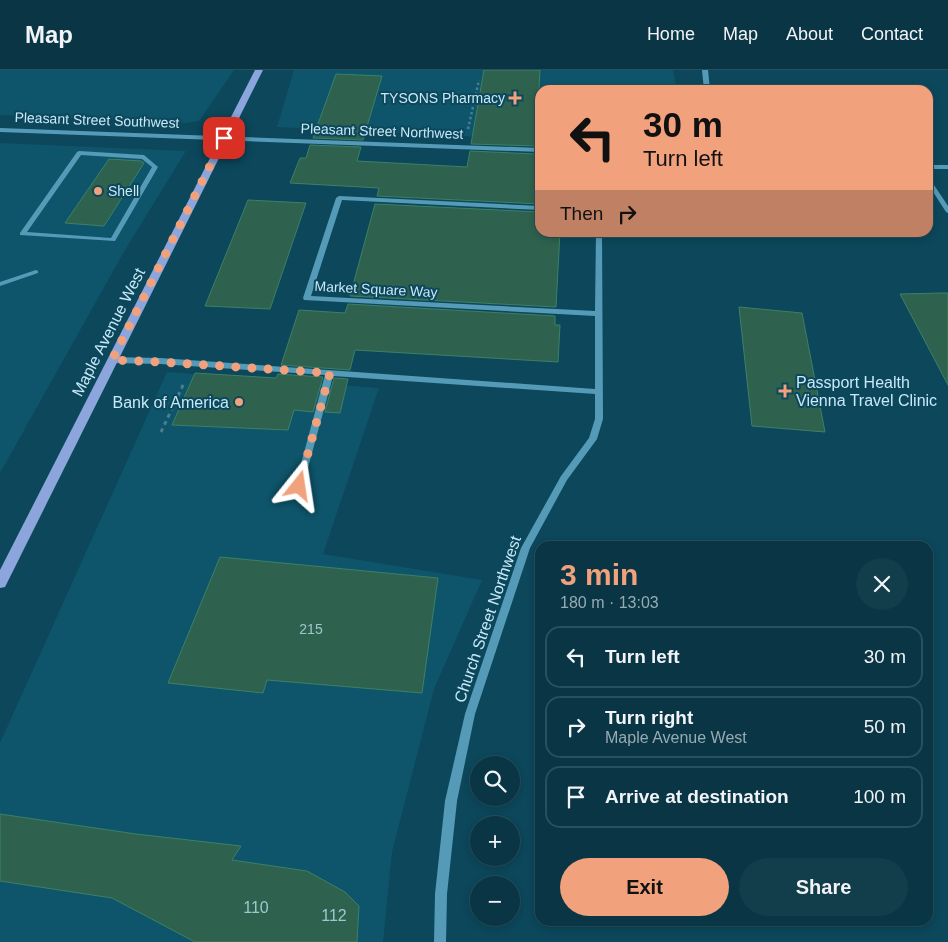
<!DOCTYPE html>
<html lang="en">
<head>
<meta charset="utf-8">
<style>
	:root { --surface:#093544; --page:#123d4b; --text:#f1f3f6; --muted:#99abb2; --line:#29505d; --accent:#f1a17c }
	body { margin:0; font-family:Arial,sans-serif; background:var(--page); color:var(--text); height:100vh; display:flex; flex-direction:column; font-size:19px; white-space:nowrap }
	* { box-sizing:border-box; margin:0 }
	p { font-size:16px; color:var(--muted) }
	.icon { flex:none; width:28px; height:28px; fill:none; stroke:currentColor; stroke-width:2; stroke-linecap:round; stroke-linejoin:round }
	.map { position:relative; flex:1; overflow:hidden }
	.details { position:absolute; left:535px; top:471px; width:398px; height:385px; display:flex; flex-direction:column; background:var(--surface); border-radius:15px; box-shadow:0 2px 8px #0003,0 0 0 1px var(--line) }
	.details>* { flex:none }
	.guide { position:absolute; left:535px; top:15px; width:398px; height:152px; border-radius:15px; box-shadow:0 2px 8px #0003,0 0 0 1px var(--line); background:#f1a17c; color:#111; overflow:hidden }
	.controls { position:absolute; left:470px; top:686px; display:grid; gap:10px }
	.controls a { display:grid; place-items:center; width:50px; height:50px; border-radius:50%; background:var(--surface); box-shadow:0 2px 8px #0003,0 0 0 1px var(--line); font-size:25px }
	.pin { position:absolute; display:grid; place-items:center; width:42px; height:42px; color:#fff; margin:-21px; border-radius:10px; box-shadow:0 2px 8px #0006 }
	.me { position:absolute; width:55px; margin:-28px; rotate:15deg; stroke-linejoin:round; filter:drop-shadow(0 0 4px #0008) }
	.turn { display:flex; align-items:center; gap:18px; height:105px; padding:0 25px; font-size:22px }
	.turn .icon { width:65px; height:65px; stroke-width:2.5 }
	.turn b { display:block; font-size:35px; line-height:42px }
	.then { display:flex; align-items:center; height:48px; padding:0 25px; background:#0003; gap:10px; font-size:19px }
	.round { display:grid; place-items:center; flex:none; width:52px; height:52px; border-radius:26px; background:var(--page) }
	.summary { display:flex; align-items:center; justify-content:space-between; height:85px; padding:0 25px }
	h1 { font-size:30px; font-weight:700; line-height:38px; color:var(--accent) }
	.primary-button { display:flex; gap:10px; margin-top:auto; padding:10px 25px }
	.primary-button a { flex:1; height:58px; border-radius:30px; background:var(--accent); color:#111; font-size:20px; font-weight:700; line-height:58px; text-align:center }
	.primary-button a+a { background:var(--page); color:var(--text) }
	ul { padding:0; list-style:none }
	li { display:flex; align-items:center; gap:15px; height:62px; margin:0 10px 8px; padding:0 15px; border:2px solid var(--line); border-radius:15px }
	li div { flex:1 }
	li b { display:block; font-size:19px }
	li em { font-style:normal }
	header { display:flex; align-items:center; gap:30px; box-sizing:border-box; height:70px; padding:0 25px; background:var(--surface); border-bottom:1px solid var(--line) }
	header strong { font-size:24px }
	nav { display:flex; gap:28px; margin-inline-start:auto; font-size:18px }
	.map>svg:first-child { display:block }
	.built { fill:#0e556b }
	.building { fill:#2e624e; stroke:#3c8167 }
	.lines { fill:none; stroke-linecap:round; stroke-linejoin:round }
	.path-far1 { stroke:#4a7d8f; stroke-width:2.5; stroke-dasharray:2.5 2.5; stroke-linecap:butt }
	.path { stroke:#4a7d8f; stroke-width:3; stroke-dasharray:4 4; stroke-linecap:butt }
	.minor { fill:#559bb7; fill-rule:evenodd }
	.major { fill:#8ca6dd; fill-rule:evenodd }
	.route { stroke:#f1a17c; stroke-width:9; stroke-dasharray:0 16.2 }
	.poi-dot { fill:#f1a17c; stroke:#0c475b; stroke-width:2 }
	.labels { text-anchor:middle; stroke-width:4; stroke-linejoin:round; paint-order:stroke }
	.far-poi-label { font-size:14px; fill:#c7e9f8; stroke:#0c475b; text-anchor:end }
	.far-street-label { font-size:14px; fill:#c7e9f8; stroke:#0c475b }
	.number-label { font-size:14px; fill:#a1c7ce }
	.street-label { font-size:16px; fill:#c7e9f8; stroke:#0c475b }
	.poi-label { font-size:16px; fill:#c7e9f8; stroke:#0c475b; text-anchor:start }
	.near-number-label { font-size:16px; fill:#a1c7ce }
</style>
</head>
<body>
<header>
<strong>Map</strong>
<nav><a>Home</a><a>Map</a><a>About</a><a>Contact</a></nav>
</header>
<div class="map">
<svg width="948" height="872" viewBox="0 0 948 872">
	<rect width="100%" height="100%" fill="#0c475b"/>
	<g class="built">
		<path d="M0,0H234L199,51L186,53L0,45Z"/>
		<path d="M294,0H673L677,20H540V70L277,57Z"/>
		<path d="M0,73L186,81L125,180L0,403Z"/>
		<path d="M167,302L379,318L323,484L482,510L434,619L392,782L383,872H0V673Z"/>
	</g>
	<g class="building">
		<path d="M484,0H540L536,76L471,74Z"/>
		<path d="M336,4L382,6L363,70L313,68Z"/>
		<path d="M310,75L361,77L357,91L467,97L470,81L536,84L535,100H540V134L377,126L379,118L290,113L300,88H306Z"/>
		<path d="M109,89L141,91L144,93L104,156L65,153Z"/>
		<path d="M248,130L306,133L270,239L205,236Z"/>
		<path d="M375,134L540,142V162H560L556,237L350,226Z"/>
		<path d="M941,223H948V315L900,224Z"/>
		<path d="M348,234L555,246V255H560L558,292L355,280L350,300L281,295L299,240L345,243Z"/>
		<path d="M739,237L802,243L825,362L752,356Z"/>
		<path d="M195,303L276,308L278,304L323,307L313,342L294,340L288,360L172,355Z"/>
		<path d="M334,308L348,309L340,343L325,342Z"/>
		<path d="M220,487L438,508L422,623L267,610L263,623L168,613Z"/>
		<path d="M0,744L136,764L241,776L232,790L307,801L345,822L359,836L357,872H195L112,828L0,811Z"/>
	</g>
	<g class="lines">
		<path class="path-far1" d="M468,59L479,10"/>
		<path class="path" d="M161,362L184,313"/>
		<g class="minor">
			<path d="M702,0H708L710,20H704Z"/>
			<path d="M0,58L540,78V82L0,62Z"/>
			<path d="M79,81L144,85L158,97L115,171L20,165V163L77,82ZM81,85L142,89L152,97L111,168L27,162Z"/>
			<rect x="928" y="95" width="20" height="4"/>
			<path d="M928,108L930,109L948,136V143L946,142L928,114Z"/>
			<path d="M339,126L540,136V140L342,130L311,226L595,241L596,162H602L603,349L597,369L567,410L530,478L475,644L457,731L447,824L446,872H434L435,824L445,731L465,644L521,478L561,406L589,368L595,349V324L333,306L303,416L299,419L295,416L325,305L160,294L112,293L108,290L112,287L160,288L595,319V246L304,230L303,228L336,128Z"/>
			<path d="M36,200L38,201V203L0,216V212Z"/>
		</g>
		<path class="major" d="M255,0H263L5,517L0,518V500Z"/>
	</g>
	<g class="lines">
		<path class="route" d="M224,68L112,290L160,292L330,303L299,416"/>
	</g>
	<g class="poi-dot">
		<path d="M512.5 20.5h5v5h5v5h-5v5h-5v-5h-5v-5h5z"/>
		<circle cx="98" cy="121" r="5"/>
		<path d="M782.5 313.5h5v5h5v5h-5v5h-5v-5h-5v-5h5z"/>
		<circle cx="239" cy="332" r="5"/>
	</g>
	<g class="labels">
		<g class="far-poi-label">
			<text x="505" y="33">TYSONS Pharmacy</text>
			<text x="108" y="126" text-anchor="start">Shell</text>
		</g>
		<g class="far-street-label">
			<text transform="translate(97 50) rotate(2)" y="5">Pleasant Street Southwest</text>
			<text transform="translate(382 61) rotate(2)" y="5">Pleasant Street Northwest</text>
			<text transform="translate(376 219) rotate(3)" y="5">Market Square Way</text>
		</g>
		<g class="number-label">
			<text x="311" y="564">215</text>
		</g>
		<g class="street-label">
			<text transform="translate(108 262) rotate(-63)" y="6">Maple Avenue West</text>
			<text transform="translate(487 549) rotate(-71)" y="6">Church Street Northwest</text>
		</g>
		<g class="poi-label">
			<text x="796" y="318">Passport Health<tspan x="796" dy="18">Vienna Travel Clinic</tspan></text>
			<text x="229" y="338" text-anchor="end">Bank of America</text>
		</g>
		<g class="near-number-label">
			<text x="256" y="843">110</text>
			<text x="334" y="851">112</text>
		</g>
	</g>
</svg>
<div class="controls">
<a><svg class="icon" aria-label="search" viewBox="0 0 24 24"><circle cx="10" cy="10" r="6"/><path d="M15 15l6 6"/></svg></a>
<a>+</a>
<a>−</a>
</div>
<div class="pin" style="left:224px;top:68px;background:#d93025"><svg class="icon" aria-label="arrive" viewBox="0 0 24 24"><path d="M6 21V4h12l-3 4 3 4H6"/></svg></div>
<svg class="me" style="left:299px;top:416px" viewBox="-20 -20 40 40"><path d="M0-17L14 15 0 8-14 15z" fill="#f1a17c" stroke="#fff" stroke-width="4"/></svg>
<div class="guide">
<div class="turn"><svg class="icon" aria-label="left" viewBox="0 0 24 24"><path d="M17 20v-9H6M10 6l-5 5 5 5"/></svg><div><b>30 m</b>Turn left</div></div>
<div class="then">Then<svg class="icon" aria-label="right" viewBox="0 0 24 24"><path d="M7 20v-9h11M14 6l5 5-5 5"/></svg></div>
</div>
<section class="details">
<div class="summary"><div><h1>3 min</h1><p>180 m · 13:03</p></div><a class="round"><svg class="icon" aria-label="close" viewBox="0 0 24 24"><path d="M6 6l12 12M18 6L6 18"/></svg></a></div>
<ul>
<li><svg class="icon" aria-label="left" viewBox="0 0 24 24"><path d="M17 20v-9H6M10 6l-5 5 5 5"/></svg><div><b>Turn left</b></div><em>30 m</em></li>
<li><svg class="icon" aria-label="right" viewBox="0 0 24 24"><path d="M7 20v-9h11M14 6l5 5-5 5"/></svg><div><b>Turn right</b><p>Maple Avenue West</p></div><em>50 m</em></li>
<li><svg class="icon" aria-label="arrive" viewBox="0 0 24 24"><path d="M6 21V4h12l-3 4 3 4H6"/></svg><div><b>Arrive at destination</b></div><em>100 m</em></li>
</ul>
<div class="primary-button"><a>Exit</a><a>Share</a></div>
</section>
</div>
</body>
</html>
